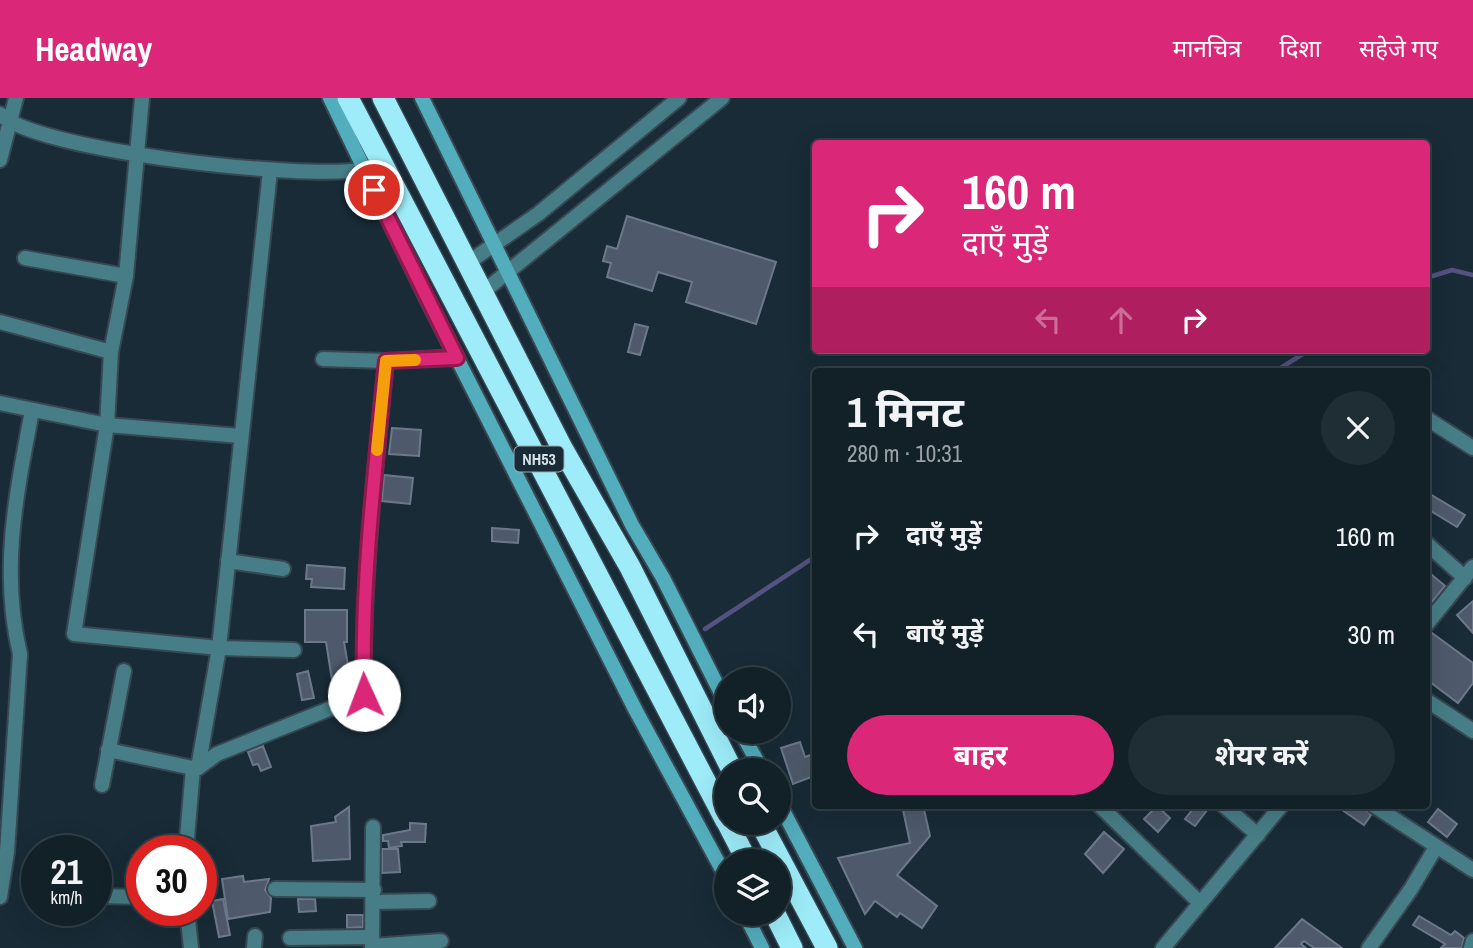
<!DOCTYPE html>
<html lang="hi">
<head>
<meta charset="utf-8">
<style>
	:root { --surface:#122028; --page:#1f2d34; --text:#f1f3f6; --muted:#9ca3a8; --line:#313e45; --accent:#db2777 }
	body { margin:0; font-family:"Archivo Narrow","Noto Sans Devanagari",sans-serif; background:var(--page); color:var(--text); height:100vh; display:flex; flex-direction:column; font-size:26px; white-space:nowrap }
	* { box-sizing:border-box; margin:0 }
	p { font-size:23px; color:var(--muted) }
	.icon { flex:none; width:38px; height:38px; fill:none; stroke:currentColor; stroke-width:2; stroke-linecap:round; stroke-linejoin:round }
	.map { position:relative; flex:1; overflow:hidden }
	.details { position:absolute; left:812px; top:270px; width:618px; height:441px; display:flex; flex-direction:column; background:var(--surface); border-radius:7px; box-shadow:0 7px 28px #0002,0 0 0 2px var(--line) }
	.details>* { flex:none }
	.guide { position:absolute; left:812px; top:42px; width:618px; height:214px; border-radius:7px; box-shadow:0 7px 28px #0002,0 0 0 2px var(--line); background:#db2777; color:#fff; overflow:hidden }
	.fabs { position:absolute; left:714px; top:569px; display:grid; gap:14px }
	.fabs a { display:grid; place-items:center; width:77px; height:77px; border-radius:50%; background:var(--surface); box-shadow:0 7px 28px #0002,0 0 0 2px var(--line); font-size:35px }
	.speed { position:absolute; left:21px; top:737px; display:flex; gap:14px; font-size:35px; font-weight:700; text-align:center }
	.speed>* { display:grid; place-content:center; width:91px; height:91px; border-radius:50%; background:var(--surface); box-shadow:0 7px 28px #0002,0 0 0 2px var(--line); line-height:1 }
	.speed small { font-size:18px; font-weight:400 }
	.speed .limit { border:10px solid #d22; background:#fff; color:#111 }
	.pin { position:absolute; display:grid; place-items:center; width:60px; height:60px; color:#fff; margin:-30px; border:4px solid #fff; border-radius:50%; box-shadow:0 2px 7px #0007 }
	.me { position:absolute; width:77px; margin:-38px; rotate:358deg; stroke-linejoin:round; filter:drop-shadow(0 0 5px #0008) }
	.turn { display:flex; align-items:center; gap:24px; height:147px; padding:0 35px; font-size:32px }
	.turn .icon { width:91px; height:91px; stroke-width:2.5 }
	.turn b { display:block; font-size:49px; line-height:60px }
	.lanes { display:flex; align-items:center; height:66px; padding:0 35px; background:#0003; justify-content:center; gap:35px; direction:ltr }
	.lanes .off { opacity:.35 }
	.round { display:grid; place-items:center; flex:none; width:74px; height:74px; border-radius:37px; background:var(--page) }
	.summary { display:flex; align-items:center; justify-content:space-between; height:119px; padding:0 35px }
	h1 { font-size:42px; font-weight:700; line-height:52px }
	.button { display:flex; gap:14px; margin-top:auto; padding:14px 35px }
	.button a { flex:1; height:80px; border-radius:42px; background:var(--accent); color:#fff; font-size:28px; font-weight:700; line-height:80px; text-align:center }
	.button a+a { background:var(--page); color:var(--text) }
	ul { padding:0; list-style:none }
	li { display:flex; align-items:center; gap:21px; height:98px; padding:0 35px }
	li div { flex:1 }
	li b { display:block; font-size:26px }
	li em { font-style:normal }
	header { display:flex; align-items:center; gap:42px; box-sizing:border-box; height:98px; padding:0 35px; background:var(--accent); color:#fff }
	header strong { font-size:33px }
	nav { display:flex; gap:38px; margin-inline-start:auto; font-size:24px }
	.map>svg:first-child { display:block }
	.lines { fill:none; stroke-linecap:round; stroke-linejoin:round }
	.stream { stroke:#54527e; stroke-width:4.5 }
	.building { fill:#4e5a6b; stroke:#6d788b; stroke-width:2 }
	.street-casing { stroke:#374853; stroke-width:18 }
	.secondary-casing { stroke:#374853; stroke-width:18 }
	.highway-casing { stroke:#374853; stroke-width:24 }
	.street { stroke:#477d86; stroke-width:14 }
	.secondary { stroke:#52adbc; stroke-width:14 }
	.highway { stroke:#9eecf9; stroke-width:21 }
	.route-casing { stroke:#8e194d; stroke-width:18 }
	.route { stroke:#db2777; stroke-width:12 }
	.slow { stroke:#f59e0b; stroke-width:12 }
	.labels { text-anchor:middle; stroke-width:5; stroke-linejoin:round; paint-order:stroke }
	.shield { fill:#182b36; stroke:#9eacb4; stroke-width:2 }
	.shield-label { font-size:16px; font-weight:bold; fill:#d7e3ea }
</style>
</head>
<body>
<header>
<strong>Headway</strong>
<nav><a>मानचित्र</a><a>दिशा</a><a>सहेजे गए</a></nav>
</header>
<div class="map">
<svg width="1473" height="850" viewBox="0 0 1473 850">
	<rect width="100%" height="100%" fill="#182b36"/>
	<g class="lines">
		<g class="stream">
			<path d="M1426,180L1452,172L1473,177"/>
			<path d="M1276,273L1309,252"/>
			<path d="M705,531L816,458"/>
		</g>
	</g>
	<g class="building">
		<path d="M627,118L776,164L756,226L686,204L692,184L658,174L652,193L607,179L611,165L603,163L607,148L617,151Z"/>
		<path d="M635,226L648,229L640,257L628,254Z"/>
		<path d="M392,330L421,332L419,358L389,356Z"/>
		<path d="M384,377L413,380L410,406L382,403Z"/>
		<path d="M1430,396L1465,417L1457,429L1426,410Z"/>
		<path d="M492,430L519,432L518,445L492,443Z"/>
		<path d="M307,467L345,470L344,491L311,489L312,481H306Z"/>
		<path d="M1426,472L1445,488L1426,511Z"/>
		<path d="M1473,503V535L1457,517Z"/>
		<path d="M305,512H347V544H344L350,579L332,582L326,544H305Z"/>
		<path d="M1432,535L1473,565V585L1458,605L1426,581V536Z"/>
		<path d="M308,573L314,600L302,602L297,576Z"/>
		<path d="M381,594L390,617L353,620L350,613L368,606L374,597Z"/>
		<path d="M800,644L805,659L816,655V669L811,671L814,678L793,686L781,650Z"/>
		<path d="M263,648L271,669L261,673L258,666L253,667L248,654Z"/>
		<path d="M902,707H923L930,738L897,777L937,808L922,830L900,815L897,819L875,803L865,816L838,760L910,745Z"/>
		<path d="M1196,707H1211L1195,728L1185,721Z"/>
		<path d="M1335,707H1361L1371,717L1364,727Z"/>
		<path d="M1157,708L1170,720L1158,734L1144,721Z"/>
		<path d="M349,709L350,761L313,763L311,728L336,724L335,719Z"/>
		<path d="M1438,711L1457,726L1447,739L1428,724Z"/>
		<path d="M410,725L426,726L425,744H401L402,748L389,750L388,743H383V737L410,732Z"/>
		<path d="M1104,734L1124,751L1103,775L1085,756Z"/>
		<path d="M382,751H398L400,774L382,775Z"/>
		<path d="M243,778L244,784L269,781L265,792L271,800L270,814L228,821L222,781Z"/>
		<path d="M223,801L230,837L219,839L212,803Z"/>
		<path d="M298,801H315L316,813L299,814Z"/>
		<path d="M347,817H363V829L347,830Z"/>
		<path d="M1419,818L1451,837L1455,833L1464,840L1462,850H1441L1445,846L1413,827Z"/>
		<path d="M1302,821L1342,850H1314L1304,843L1301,846L1306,850H1275Z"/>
	</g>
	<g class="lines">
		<g class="street-casing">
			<g id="street">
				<path d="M142,0L126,178L111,254L107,327L74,536L219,550L294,552"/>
				<path d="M0,16C36,53 309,83 364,71"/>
				<path d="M0,62L16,0"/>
				<path d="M25,160L126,178"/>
				<path d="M469,164L538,116L679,0"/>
				<path d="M483,194L722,0"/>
				<path d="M0,224L111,254"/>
				<path d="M323,261L386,263L457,259"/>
				<path d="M0,305L107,327L240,338"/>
				<path d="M1426,320L1473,350"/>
				<path d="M1426,445L1465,480"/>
				<path d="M228,463L283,471"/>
				<path d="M1426,527L1473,469"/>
				<path d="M1426,602L1473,633"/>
				<path d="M108,652L193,670"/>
				<path d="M198,670L217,656L364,597C362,486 375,374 386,263"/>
				<path d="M102,687L124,573"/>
				<path d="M1099,707L1200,805"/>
				<path d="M1223,707L1258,737"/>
				<path d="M1373,707L1473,772"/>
				<path d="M186,752L193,670H198L219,550L270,73"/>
				<path d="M275,791L374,792"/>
				<path d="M96,798L142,799"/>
				<path d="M0,799L7,754L20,556C0,473 16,397 32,313"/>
				<path d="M373,804L429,803"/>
				<path d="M187,812L191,850"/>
				<path d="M290,840L371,839"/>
				<path d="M372,848L441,843"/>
				<path d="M254,850L255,838"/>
				<path d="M372,850L373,729"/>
				<path d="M1163,850L1282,707"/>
				<path d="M1369,850L1411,791L1436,749"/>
				<path d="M1471,850L1473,843"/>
			</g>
		</g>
		<g class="secondary-casing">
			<g id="secondary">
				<path d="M330,0L427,201L636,613L726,779"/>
				<path d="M422,0L632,427L663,480L726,605"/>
				<path d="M741,634L762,672"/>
				<path d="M779,705L855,850"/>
				<path d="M745,816L762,850"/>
			</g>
		</g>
		<g class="highway-casing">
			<g id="highway">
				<path d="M348,0L726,723"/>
				<path d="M383,0L562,350L630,469L732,672"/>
				<path d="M727,724L747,763"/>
				<path d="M760,724L827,850"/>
				<path d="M775,816L792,850"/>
			</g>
		</g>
		<use href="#street" class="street"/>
		<use href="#secondary" class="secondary"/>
		<use href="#highway" class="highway"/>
	</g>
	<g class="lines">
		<g class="route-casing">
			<path id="route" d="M364,597C361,486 375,374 386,263L457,260L374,92"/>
		</g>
		<use href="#route" class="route"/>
		<path class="slow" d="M377,352L386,263L415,262"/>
	</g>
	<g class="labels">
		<rect class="shield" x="514.5" y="348.5" width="49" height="25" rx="5"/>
		<g class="shield-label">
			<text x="539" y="367">NH53</text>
		</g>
	</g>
</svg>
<div class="fabs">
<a><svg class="icon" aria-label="sound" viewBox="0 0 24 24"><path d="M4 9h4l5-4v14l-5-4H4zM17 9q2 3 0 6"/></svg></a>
<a><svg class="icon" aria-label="search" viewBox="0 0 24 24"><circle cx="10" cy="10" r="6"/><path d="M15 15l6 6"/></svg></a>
<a><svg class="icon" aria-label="layers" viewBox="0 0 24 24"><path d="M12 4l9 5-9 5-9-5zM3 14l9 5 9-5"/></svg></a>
</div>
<div class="speed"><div>21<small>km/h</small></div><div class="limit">30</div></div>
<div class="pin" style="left:374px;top:92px;background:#d93025"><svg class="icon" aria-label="arrive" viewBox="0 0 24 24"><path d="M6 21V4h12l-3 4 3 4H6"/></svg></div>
<svg class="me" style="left:364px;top:597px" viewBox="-20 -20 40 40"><circle r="19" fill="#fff"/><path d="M0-13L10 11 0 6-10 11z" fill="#db2777"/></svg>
<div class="guide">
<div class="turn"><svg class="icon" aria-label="right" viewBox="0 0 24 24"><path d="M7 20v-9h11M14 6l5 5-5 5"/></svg><div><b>160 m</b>दाएँ मुड़ें</div></div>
<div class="lanes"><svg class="icon off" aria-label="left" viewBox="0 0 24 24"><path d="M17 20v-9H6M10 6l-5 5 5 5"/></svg><svg class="icon off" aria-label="ahead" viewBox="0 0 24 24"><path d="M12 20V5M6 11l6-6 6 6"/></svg><svg class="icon" aria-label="right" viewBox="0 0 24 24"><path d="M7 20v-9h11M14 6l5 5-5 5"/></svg></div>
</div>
<section class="details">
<div class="summary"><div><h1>1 मिनट</h1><p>280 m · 10:31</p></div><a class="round"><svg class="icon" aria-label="close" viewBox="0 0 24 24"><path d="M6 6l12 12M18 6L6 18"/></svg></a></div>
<ul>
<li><svg class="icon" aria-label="right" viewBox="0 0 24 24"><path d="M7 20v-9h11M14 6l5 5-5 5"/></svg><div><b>दाएँ मुड़ें</b></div><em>160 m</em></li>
<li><svg class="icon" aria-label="left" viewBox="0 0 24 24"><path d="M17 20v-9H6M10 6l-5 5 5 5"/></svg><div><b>बाएँ मुड़ें</b></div><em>30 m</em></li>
</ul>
<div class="button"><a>बाहर</a><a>शेयर करें</a></div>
</section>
</div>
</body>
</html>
